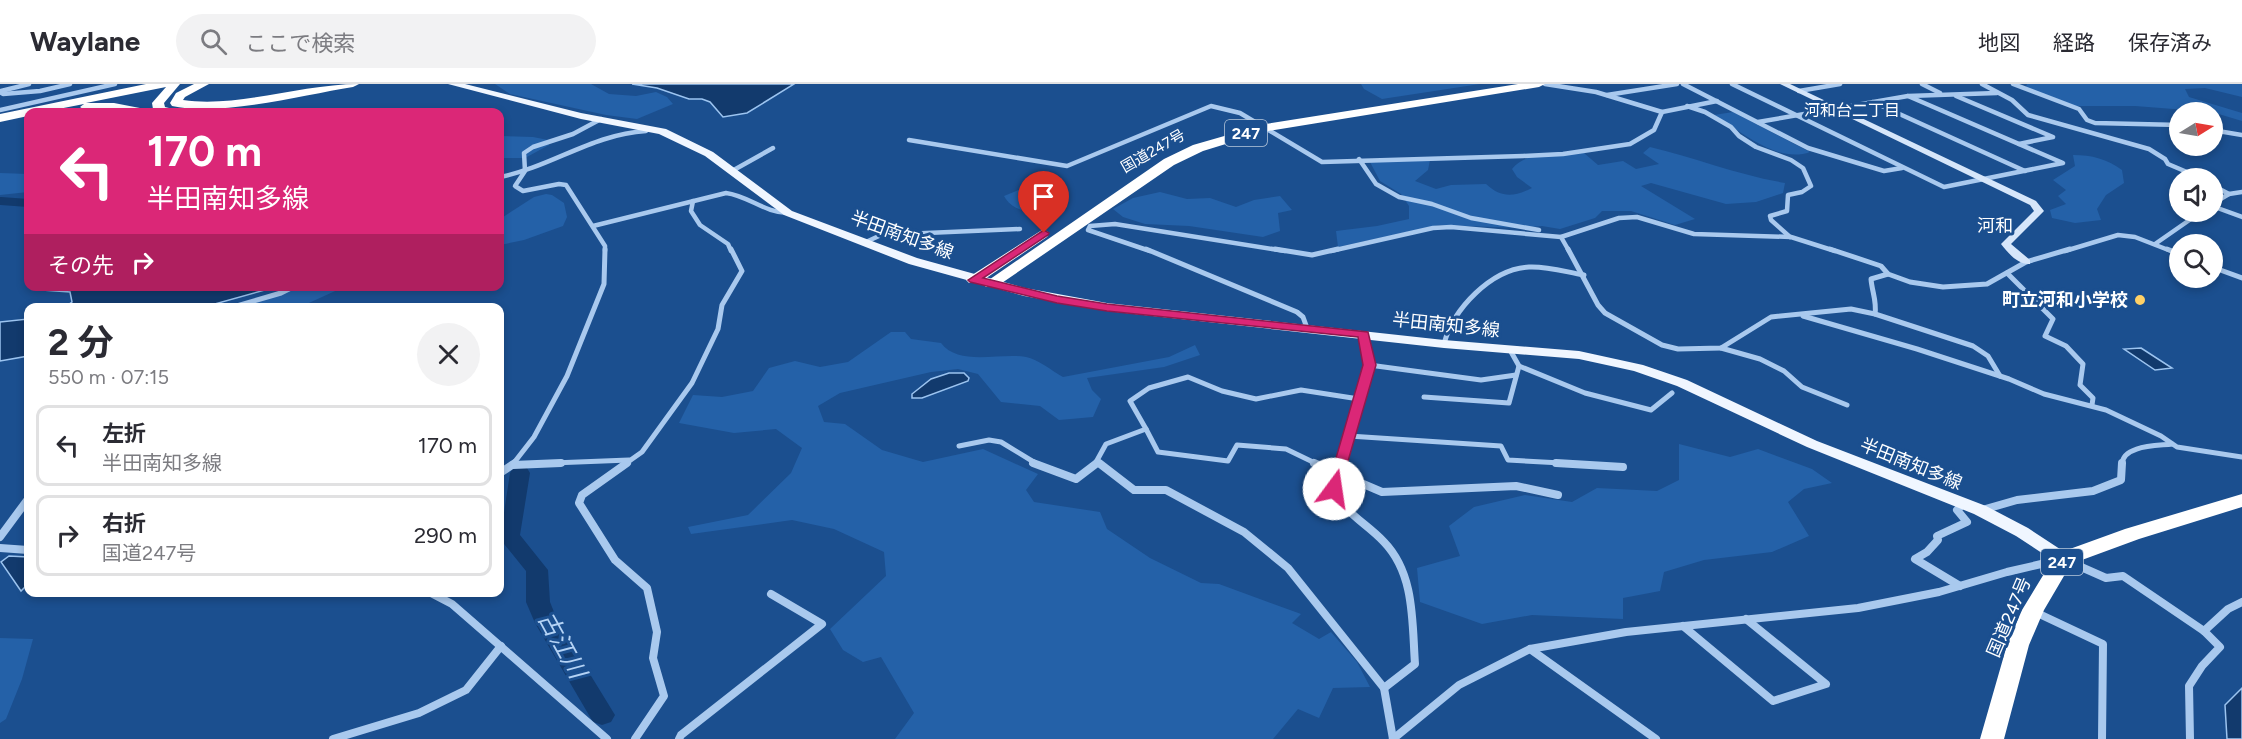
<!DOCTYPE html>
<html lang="ja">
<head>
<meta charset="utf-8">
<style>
	:root { --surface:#fff; --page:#f2f2f3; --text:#2b2b33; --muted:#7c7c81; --line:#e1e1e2 }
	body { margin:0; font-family:Figtree,"Noto Sans JP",sans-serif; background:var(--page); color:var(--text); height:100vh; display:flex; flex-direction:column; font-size:22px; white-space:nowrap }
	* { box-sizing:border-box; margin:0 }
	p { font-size:20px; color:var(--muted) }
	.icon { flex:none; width:33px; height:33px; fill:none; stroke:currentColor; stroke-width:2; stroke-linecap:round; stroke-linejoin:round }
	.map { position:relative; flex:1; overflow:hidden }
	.side { position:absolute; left:24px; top:219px; width:480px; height:294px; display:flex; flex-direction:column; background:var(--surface); border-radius:12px; box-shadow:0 3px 9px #0003 }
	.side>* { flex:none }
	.top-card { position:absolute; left:24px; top:24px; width:480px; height:183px; border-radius:12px; box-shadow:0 3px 9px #0003; background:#db2777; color:#fff; overflow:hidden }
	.needle { width:39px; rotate:79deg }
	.fabs { position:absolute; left:2169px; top:18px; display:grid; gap:12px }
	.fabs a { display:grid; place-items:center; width:54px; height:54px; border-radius:50%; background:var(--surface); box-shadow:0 3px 9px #0003; font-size:30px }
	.pin { position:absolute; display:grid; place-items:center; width:51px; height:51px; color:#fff; margin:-62px -26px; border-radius:50% 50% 50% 0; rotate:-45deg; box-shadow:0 0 6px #0007 }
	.pin .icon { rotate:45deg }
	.me { position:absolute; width:66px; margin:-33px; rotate:14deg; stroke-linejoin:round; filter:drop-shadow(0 0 4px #0008) }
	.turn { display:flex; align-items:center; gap:21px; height:126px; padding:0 24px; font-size:27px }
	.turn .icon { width:78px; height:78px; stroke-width:2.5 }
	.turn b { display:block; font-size:42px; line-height:51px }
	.then { display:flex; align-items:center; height:57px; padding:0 24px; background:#0003; gap:12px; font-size:22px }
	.round { display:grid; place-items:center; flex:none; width:63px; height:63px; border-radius:32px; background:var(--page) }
	.head { display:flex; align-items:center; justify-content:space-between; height:102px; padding:0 24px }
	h1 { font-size:36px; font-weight:700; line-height:45px }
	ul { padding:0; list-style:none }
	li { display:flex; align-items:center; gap:18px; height:81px; margin:0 12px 9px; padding:0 12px; border:3px solid var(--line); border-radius:12px }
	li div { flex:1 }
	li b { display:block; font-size:22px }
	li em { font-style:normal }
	header { display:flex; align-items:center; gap:36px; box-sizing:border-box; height:84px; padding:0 30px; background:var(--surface); border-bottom:2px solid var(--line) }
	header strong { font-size:28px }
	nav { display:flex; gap:33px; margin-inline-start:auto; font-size:21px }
	.search { width:420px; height:54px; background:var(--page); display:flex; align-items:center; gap:15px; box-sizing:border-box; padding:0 21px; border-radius:33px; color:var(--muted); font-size:22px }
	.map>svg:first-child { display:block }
	.green { fill:#2461a8 }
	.water { fill:#123a6d; stroke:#9cc4f0; stroke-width:1.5 }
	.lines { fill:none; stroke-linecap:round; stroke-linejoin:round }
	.canal { stroke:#123a6d; stroke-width:8 }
	.river { fill:#123a6d; fill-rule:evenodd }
	.street-far2 { stroke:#a9c9ee; stroke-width:4.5 }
	.street-far1 { stroke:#a9c9ee; stroke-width:5 }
	.street { stroke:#a9c9ee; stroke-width:8 }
	.secondary { fill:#d6e6fa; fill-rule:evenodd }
	.primary { fill:#f0f6ff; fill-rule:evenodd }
	.highway { fill:#fff; fill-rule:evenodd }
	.route { fill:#db2777; stroke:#8e194d; stroke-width:1.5 }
	.poi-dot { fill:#ffd166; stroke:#1b4f8f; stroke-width:2 }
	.labels { text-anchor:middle; stroke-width:6; stroke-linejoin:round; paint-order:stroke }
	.far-street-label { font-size:15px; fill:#fff; stroke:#1b4f8f }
	.far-neighbourhood-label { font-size:16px; fill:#fff; stroke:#1b4f8f }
	.shield { fill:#1b4f8f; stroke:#bbcadd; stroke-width:1.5 }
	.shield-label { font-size:16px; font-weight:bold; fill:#fff }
	.far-quarter-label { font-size:18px; fill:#fff; stroke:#1b4f8f }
	.street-label { font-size:18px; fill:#fff; stroke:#1b4f8f }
	.poi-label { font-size:18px; font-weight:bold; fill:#fff; stroke:#1b4f8f; text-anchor:end }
	.near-water-label { font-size:24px; font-style:italic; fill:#b5d3f5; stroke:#1b4f8f }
</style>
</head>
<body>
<header>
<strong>Waylane</strong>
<div class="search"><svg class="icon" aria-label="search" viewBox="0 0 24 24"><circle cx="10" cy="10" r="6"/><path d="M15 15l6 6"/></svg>ここで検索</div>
<nav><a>地図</a><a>経路</a><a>保存済み</a></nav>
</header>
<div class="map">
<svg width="2242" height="655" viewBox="0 0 2242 655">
	<rect width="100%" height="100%" fill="#1b4f8f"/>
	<g class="green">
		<path d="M495,0H591L609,10L636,12L656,8L667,13L673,20L637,35L606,31L510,10Z"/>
		<path d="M1361,0H1480L1382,15L1364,5Z"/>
		<path d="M2027,0H2242V13L2205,4L2185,5L2189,13L2242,29V37L2212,28L2135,22H2075L2026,3Z"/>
		<path d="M1733,28L1810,68C1777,80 1741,47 1714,31Z"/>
		<path d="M500,52L533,53L548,56L549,61L525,74H500Z"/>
		<path d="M1650,63C1696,74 1738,91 1785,99L1783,109L1756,118L1726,120L1651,99L1641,102L1695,135L1675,141L1631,127H1602L1595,134L1560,145L1542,142L1521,144L1439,141L1338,163L1336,147L1377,142L1409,135V122L1401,110L1380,97L1370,78L1430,76L1428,86L1415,97L1436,105L1451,101L1486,100C1501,114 1514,113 1532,104L1517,93L1512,85C1527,66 1562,70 1584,69L1598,81L1623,77L1636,85L1659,80L1643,69Z"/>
		<path d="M2073,71C2092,71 2107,75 2122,86L2124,99L2106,111L2097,125L2101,136L2075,139L2052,134L2050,126L2066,120L2058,112L2066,106L2053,96L2075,82Z"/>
		<path d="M0,89L28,90V108L0,111Z"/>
		<path d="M1021,105L1061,106L1067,110L1066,116C1048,128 1017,135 1004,112Z"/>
		<path d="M1160,108L1187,115L1210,114L1236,123L1254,116L1280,112L1292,126L1278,129L1280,147L1263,153L1189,142L1145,140L1123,133L1113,125L1133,114Z"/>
		<path d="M546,110L552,111L564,119L567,133L563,142L524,156L500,161V135L534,113Z"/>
		<path d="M299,203H344L300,223L237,224L280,211Z"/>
		<path d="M891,248H905L911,255L941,259C959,283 1001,268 1026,273C1038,275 1052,287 1063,293L1169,273L1195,261L1200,271L1164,283L1087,294L1092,306L1101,315L1093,333L1059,336L1040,322L1001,318L978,290L958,285L931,288L840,309L818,322L824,338L845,340L882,366L923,378L983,365L1038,390L1026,406L1034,418L1100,428L1107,445L1150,474L1201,499L1219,500L1301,530L1292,539L1319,555L1331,548L1357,578L1370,603L1333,604L1319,634L1298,625L1273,655H895L914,629L881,573L863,578L843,566L830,545L886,492L884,468L834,445L792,436L691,450L688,443L748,431L791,389L802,364L776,345L734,349L679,339L693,311L722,313L753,307L769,284L795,277L820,283L848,278Z"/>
		<path d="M1679,360L1730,373L1758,365L1812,385L1832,399L1804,405L1788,418L1809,452L1772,468L1704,476L1664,488L1660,507L1623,514V535L1532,531L1482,540L1420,518L1417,484L1460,472L1449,442L1474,423L1525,411L1572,418L1597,404L1657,407L1679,396Z"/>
		<path d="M0,554L33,555L22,595L6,635L0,639Z"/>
	</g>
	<g class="water">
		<path d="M632,0H794L747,29L723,33L710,18L702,15H689L657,4Z"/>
		<path d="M37,203H265V206L204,223H65L72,218L70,208L42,206Z"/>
		<path d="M28,235V272L0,277V238Z"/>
		<path d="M2141,264L2172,284L2155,286L2124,265Z"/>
		<path d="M949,289H964L969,294L968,297L922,314H912V310L931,295Z"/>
		<path d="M9,472L28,473V500L21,507L1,478Z"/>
		<path d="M2242,604V655H2227L2225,621Z"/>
	</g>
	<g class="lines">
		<path class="canal" d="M1,117L28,119"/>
		<path class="river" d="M520,382L527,384L530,389L520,451L548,486L550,518L558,538L615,631L611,638L602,641L593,638L535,539L526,518V487L500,455L510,389L513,384Z"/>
		<g class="street-far2">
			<path d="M1545,0L1596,8L1662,28L1717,17"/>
			<path d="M1683,0L1808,64L1884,87L1902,84"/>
			<path d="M1732,0L1944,103L2063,79L1908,12"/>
			<path d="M1922,0L1940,9"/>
			<path d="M1982,0L2012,16L2028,31L2149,65L2165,75L2168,80L2201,94"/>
			<path d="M2013,0L2079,25L2087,36L2095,39L2180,41"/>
			<path d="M1,7L29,0"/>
			<path d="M1799,7L1840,0"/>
			<path d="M0,8L3,10L40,7L70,0"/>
			<path d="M1607,11L1677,0"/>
			<path d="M1956,12L2053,53L2019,60"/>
			<path d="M1873,18L2025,87"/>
			<path d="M1687,22L1705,28L1731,43L1739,52L1756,63L1791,76L1803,84L1811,102L1802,108L1788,111L1787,127L1770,132L1771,136L1790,153"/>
			<path d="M0,26L115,0"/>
			<path d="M601,35L573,50L533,63L524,69L525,87L515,102L523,107L559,100L566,101L605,162V167"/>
			<path d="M1758,38L1908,12L1997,9"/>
			<path d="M2212,46L2242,51"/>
			<path d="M909,56L1067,82L1211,22L1240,29L1322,78L1523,72L1563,70L1630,60L1654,46L1662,28"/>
			<path d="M1359,75L1376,100L1399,113L1432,120L1471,134L1539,146"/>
			<path d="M732,87L773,64"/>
			<path d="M500,93C551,83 593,50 646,47"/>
			<path d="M2212,101L2229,110"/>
			<path d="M693,117L691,127L700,141L728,160L731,167"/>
			<path d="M2212,120L2229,110L2242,108"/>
			<path d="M2212,122L2242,133"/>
			<path d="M593,142L726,109C749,112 765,129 788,129"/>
			<path d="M1561,153L1569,167"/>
			<path d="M866,158L881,151L1020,145"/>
			<path d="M2155,160L2201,128"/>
			<path d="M1150,167L1088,146L1090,142L1115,140L1285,167"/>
			<path d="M1331,167L1433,144L1451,143L1561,153L1619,134L1637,133L1694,150L1791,153L1835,167"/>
			<path d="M2065,167L2118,151L2135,153L2171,167"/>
		</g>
		<g class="street-far1">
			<path d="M1146,165L1297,228L1303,233L1307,244"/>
			<path d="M1275,165L1312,171L1338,165"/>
			<path d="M1568,165L1598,221L1605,229L1662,261L1678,265L1721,264L1771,233L1851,225L1875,230L1973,262L1988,272L2000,292"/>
			<path d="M1830,165L1881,182L1888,190L1910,198L1943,203L1987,200L2026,178L2070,165"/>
			<path d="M2167,165L2180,170"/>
			<path d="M2212,183L2242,194"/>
			<path d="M2007,189L2053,235L2045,252L2066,262L2083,280L2080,301L2093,314L2092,321"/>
			<path d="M230,224L281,209L295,202"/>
			<path d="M1875,230C1877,217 1872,208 1871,195L1888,190"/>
			<path d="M1803,232L1917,265L2009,295L2044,310L2106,326L2161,352L2177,363L2242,373"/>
			<path d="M1444,260C1453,225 1491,185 1529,183C1547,182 1566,188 1584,191"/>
			<path d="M1721,264L1760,275L1784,287L1802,303L1847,321"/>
			<path d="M1369,281L1481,296L1516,291"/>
			<path d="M1519,282L1585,309L1651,326L1672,309"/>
			<path d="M1424,313L1509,319L1519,282L1510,266"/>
			<path d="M1146,345L1158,368L1228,377L1237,361L1286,365L1317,380"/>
			<path d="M1349,352L1501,362L1508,376L1580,380"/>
			<path d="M959,362L989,356L1001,358L1037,380"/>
			<path d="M1098,378L1101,380"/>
			<path d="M513,380L534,353L567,292L604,200L605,165"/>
			<path d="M527,380L629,376"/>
			<path d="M625,380L642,368L692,299L718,245L722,221L742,187L731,165"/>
			<path d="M1095,380L1106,360L1146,345L1130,317L1149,304L1188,293L1222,307L1256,315L1301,306L1359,315"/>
			<path d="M1341,380L1369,281L1364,250"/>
			<path d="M2122,380C2123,361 2157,362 2172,360"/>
		</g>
		<g class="street">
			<path d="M627,379L582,411L579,419L615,476L647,504L657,548L653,574L664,612L635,655"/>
			<path d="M1033,379L1076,395L1097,379"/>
			<path d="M1099,379L1134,406H1166L1244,448L1288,484L1384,604L1393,655"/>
			<path d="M1314,379L1382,408L1516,402L1558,411"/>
			<path d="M1341,379L1334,405C1348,433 1364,437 1384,458C1415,490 1412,538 1415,580L1384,604"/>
			<path d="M1556,379L1623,383"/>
			<path d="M513,381L561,379"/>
			<path d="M500,389L515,379"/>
			<path d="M1982,426L2017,416L2093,407L2121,396L2122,379"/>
			<path d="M0,453L28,415"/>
			<path d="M0,464L28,466"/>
			<path d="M1960,502L1915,475L1927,468L1938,456L1937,452L1967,438L1957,426L1963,420"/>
			<path d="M429,508L452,520L607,655"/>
			<path d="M2035,528L2103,560L2102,655"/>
			<path d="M1683,542L1773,617L1826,600L1746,535"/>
			<path d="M2204,547L2228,525L2242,518"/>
			<path d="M1530,565L1656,655"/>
			<path d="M333,655L419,629L466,606L501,562"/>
			<path d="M679,655L681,651L822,540L771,510"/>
			<path d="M1393,655L1459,601L1530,565L1626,548L1858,524L1939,508L2007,488L2063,475L2106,494L2123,492L2204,547L2220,563L2202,582L2189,602L2190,655"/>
		</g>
		<path class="secondary" d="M1780,0H1790L2036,117L2044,127L2011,160L2030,176V180C2018,181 2008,169 2001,160L2034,127L2030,121Z"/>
		<path class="primary" d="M448,0H465L581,29L666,45L713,68L792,127L917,174L1025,204L1107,219L1444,256L1579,267L1643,281L1687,296L1817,357L1986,422L2028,444L2069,471L2072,475L2069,479H2057L2016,452L1974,430L1807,363L1677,302L1634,287L1579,275L1444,264L1107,227L1024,212L909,180L784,131L705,72L659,50L581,35Z"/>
		<g class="highway">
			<path d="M146,0H180L164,19L165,23L173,25L175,28H158L153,25L152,19L166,3L86,19H114L145,25L147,28L86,27L80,23L84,20L43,28H28V32L0,38V30Z"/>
			<path d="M194,0H209L185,13L183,16C238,24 301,0 359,0L353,3C303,11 219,33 172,22L170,19L176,9Z"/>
			<path d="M1518,0H1545L1539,3L1268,47L1203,67L1174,81L996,203H986L983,200L1164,75L1193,61L1266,40Z"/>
			<path d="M1042,146L1047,147L1049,150L1047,153L979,199H969L966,196L969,193Z"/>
			<path d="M2242,410V423L2139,455L2071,480L2044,526L2029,561L2004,655H1980L2007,561L2022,526L2056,470L2125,445Z"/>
		</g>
	</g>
	<path class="route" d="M1044,146L1049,149L1048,151L983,194L1057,212L1107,220L1368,248L1376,281L1339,408L1334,409L1327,405L1363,281L1358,253L1107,227L1057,219L970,198L968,196Z"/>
	<circle class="poi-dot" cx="2140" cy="216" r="6"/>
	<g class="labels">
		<g class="far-street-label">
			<text transform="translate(1153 67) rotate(-30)" y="5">国道247号</text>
		</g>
		<g class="far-neighbourhood-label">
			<text x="1852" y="32">河和台二丁目</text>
		</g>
		<g class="shield">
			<rect x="1225" y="36" width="42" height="26" rx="4.5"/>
			<rect x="2041" y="465" width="42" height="26" rx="4.5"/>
		</g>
		<g class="shield-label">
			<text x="1246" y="55">247</text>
			<text x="2062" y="484">247</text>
		</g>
		<g class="far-quarter-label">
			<text x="1995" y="148">河和</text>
		</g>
		<g class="street-label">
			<text transform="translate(902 151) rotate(20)" y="6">半田南知多線</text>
			<text transform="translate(1446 241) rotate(6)" y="6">半田南知多線</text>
			<text transform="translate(1911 380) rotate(22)" y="6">半田南知多線</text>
			<text transform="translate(2009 533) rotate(-67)" y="6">国道247号</text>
		</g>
		<g class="poi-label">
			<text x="2128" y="222">町立河和小学校</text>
		</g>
		<g class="near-water-label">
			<text transform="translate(562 561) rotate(61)" y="8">古江川</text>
		</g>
	</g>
</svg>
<div class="fabs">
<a><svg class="needle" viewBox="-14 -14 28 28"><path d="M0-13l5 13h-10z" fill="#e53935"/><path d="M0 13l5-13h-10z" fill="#7c7c81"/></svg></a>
<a><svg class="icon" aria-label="sound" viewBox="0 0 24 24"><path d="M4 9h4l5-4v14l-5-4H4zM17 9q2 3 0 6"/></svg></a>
<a><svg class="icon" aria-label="search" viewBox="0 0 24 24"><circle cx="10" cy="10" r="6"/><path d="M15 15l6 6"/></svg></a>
</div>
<div class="pin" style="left:1044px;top:149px;background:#d93025"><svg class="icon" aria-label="arrive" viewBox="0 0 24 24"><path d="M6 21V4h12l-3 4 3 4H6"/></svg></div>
<svg class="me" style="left:1334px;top:405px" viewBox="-20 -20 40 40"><circle r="19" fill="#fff"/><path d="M0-13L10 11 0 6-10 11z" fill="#db2777"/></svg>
<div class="top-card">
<div class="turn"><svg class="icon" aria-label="left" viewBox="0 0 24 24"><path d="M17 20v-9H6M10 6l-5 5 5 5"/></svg><div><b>170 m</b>半田南知多線</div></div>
<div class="then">その先<svg class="icon" aria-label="right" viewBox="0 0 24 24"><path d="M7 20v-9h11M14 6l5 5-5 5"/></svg></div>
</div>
<section class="side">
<div class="head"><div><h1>2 分</h1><p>550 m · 07:15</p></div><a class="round"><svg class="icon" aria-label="close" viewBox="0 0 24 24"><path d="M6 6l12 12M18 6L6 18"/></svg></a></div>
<ul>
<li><svg class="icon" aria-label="left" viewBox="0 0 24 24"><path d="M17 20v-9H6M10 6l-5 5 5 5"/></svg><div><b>左折</b><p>半田南知多線</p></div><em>170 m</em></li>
<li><svg class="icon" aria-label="right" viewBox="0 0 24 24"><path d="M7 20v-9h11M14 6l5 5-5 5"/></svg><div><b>右折</b><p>国道247号</p></div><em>290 m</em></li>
</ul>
</section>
</div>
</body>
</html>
